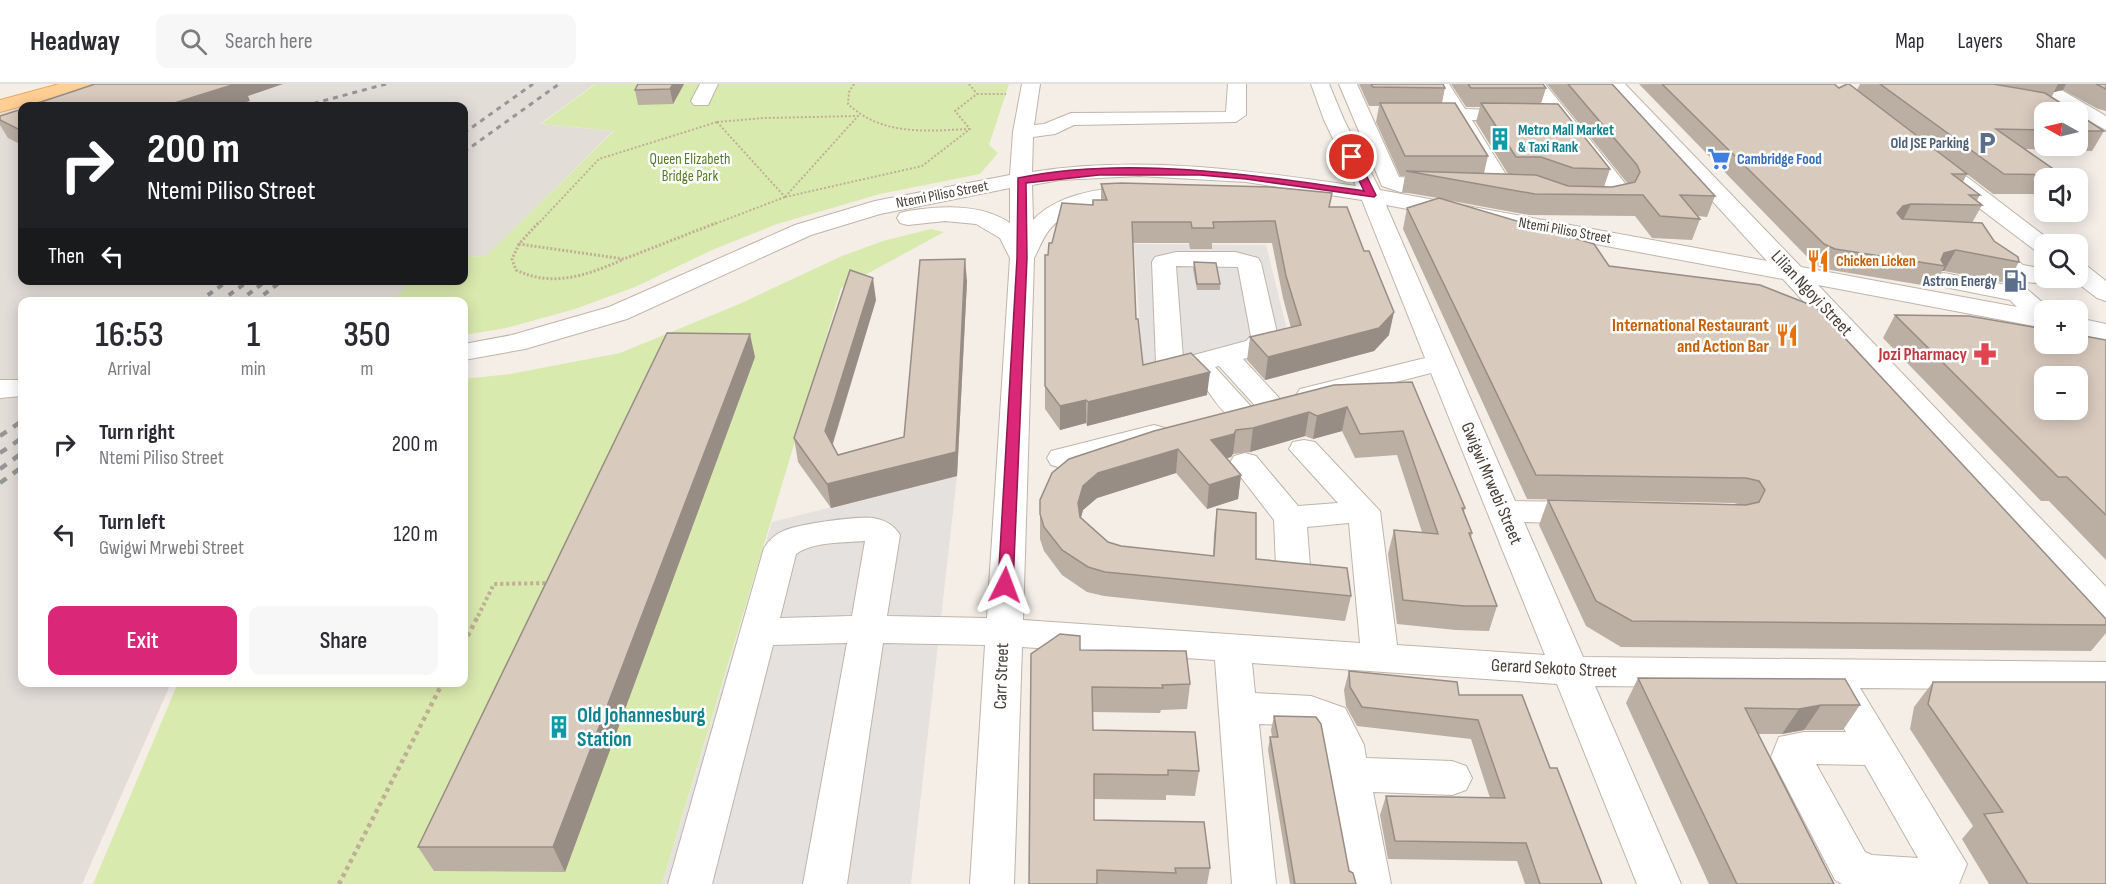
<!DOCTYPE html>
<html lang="en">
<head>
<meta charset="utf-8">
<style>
	:root { --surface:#fff; --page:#f7f7f7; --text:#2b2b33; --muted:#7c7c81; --line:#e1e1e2; --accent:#db2777 }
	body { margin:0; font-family:"Sofia Sans Condensed",sans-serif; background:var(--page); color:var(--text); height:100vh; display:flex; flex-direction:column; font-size:22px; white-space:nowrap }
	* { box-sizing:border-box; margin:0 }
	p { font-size:20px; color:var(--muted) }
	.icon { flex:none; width:33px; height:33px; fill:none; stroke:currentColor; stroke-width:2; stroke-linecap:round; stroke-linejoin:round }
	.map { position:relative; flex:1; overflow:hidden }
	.sheet { position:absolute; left:18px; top:213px; width:450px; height:390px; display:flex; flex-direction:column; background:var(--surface); border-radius:12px; box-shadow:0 3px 15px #0003 }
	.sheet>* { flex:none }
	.hud { position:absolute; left:18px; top:18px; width:450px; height:183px; border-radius:12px; box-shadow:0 3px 15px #0003; background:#202124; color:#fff; overflow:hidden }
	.needle { width:39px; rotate:278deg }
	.fabs { position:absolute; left:2034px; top:18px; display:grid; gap:12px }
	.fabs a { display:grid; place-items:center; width:54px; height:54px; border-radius:12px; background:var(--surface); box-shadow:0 3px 15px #0003; font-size:30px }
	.pin { position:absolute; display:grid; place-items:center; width:51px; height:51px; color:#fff; margin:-26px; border:3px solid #fff; border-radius:50%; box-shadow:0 2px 6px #0007 }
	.me { position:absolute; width:66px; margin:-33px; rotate:3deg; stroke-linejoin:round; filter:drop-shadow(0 0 4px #0008) }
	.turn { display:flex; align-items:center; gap:21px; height:126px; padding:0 30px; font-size:27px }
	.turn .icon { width:78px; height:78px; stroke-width:2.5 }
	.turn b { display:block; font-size:42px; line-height:51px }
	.then { display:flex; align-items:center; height:57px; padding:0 30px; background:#0003; gap:12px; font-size:22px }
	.eta { display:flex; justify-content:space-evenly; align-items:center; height:102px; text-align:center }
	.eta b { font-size:36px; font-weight:600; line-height:42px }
	.primary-button { display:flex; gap:12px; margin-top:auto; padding:12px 30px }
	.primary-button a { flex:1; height:69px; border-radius:12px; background:var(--accent); color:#fff; font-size:24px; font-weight:600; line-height:69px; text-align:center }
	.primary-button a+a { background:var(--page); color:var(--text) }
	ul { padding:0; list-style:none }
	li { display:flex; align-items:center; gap:18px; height:90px; padding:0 30px }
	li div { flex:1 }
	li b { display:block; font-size:22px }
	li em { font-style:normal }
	header { display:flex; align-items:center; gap:36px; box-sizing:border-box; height:84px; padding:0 30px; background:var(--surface); border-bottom:2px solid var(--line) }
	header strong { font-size:28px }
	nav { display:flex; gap:33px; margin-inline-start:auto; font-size:21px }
	.search { width:420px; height:54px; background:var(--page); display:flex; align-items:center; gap:15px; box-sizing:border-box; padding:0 21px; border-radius:12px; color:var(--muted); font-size:22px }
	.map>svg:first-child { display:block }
	.industrial { fill:#e3ddd8 }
	.green { fill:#d9eaae }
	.parking { fill:#e5e1df }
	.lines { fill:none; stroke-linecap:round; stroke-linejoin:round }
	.minor-casing { stroke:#c0b4a9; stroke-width:2 }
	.major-casing { stroke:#e9a960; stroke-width:2 }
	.path-far3 { stroke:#c2ad99; stroke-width:2; stroke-dasharray:2 2; stroke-linecap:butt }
	.path-far2 { stroke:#c2ad99; stroke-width:3; stroke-dasharray:2 2; stroke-linecap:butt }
	.path-far1 { stroke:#c2ad99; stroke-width:4; stroke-dasharray:3 3; stroke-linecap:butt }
	.path { stroke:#c2ad99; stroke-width:4.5; stroke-dasharray:4 4; stroke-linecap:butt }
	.minor { fill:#fff; fill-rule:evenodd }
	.major { fill:#ffcf95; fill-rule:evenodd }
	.rail-far2 { stroke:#969696; stroke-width:3; stroke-dasharray:5 5; stroke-linecap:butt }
	.rail-far1 { stroke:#969696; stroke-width:4; stroke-dasharray:6 6; stroke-linecap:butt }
	.rail { stroke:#969696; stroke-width:4.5; stroke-dasharray:8 8; stroke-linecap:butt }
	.wall { fill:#bbaea3 }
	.shaded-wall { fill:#988d85 }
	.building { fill:#d9cabe; stroke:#988d85; stroke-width:1.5; fill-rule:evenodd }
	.route { fill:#db2777; stroke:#8e194d; stroke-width:1.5 }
	.labels { text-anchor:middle; stroke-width:5; stroke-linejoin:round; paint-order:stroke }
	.far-culture-label { font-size:15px; font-weight:bold; fill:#0d838f; stroke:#fff; text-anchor:start }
	.far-service-label { font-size:15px; font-weight:bold; fill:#4e5e75; stroke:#fff; text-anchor:end }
	.far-park-label { font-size:15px; fill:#547c26; stroke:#fff }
	.far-shop-label { font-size:15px; font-weight:bold; fill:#366cbe; stroke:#fff; text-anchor:start }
	.far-street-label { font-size:15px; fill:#473d35; stroke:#fff }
	.far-food-label { font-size:15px; font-weight:bold; fill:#c56008; stroke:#fff; text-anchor:start }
	.street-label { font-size:18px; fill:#473d35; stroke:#fff }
	.food-label { font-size:18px; font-weight:bold; fill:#c56008; stroke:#fff; text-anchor:end }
	.health-label { font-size:18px; font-weight:bold; fill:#be3a42; stroke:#fff; text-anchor:end }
	.near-culture-label { font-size:21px; font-weight:bold; fill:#0d838f; stroke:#fff; text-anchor:start }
</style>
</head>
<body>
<header>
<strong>Headway</strong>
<div class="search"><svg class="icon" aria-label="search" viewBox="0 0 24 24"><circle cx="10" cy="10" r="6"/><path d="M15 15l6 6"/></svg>Search here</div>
<nav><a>Map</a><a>Layers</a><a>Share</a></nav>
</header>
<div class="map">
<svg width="2106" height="800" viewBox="0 0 2106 800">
	<rect width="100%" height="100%" fill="#f4eee7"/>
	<g class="industrial">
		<path d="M111,0H595L540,40L613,47L487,172L464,173V22H26Z"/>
		<path d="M22,23V196L412,197L393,217L22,218V598L171,599L82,800H0V29Z"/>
	</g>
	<g class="green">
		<path d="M596,0H1009L989,61L998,69L980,90L880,110L777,140L712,166L635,203L575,225L506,244L464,251V218H391L411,197L464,196V173L486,172L614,47L541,40Z"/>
		<path d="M931,145L944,148L841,204L662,800H93L178,599L464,598V295L510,290L620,269L737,221L842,172L883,157Z"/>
	</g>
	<g class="parking">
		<path d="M1134,160L1266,161L1291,262L1144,300Z"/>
		<path d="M957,392L911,800H662L772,438Z"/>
	</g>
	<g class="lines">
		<g class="minor-casing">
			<g id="minor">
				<path d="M700,0H718L708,21H694L691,17Z"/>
				<path d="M1022,0H1040L1034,41L1044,40L1071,29L1226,28L1228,0H1246V31L1236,38L1074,41L1055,50L1033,53L1032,88C1140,71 1248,86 1356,102L1324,36L1311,0H1329L1344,36L1380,106L1767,177L1606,0H1625L1801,183L2017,223L2010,216L1935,201L1932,196L1935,191L1944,189L2027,205L2051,226H2044V244L1818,201L2106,503V538L2093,534L1783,195L1386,121L1515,417L1586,418L1597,421L1602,429L1597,437L1586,440L1524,438L1583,573L2106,578V606L1860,604L1967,780L1959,800H1842L1835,796L1771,673L1779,653L1804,648H1846L1821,604L1595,602L1681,800H1637L1557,600L1252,579L1255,609L1311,612L1345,624L1364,661L1366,674L1452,677L1466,682L1472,694L1466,706L1452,711L1373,708L1391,800H1347L1324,661L1317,646L1308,642L1259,640L1276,800H1232L1215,576L1022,563L1014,800H970L985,561L883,559L847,800H803L847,559L773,561L712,800H668L764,464C769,457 773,452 781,448C795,440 857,432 873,434C885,436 894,441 900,451L887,532L987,534L1010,174L1000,154L976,140L945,137L908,141L900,139L897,134L900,129L908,127C941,122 980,119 1010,139V104L880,130L811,151L627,235L525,265L464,276V260L512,251L609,223L795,141L875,117L1010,91L1013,48ZM1139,92L1246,98L1362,116L1425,274L1300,305L1296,311L1300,317L1310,320L1431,289L1545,571L1397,561L1380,427L1315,358L1304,356L1293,358L1289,365L1338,419L1298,422L1256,372L1245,369L1234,372L1230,379L1274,436L1276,482L1281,490L1293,494L1305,490L1310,482L1307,443L1349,439L1360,559L1023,536L1034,174C1039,165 1043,153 1050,145C1075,115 1117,120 1151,112L1154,107L1151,102L1143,100C1105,105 1061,107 1033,136L1032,101L1060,96ZM865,457L852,532L780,534L796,470C814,457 844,459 865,457ZM1816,680L1865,681L1918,774L1872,771L1865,768Z"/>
				<path d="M1339,0H1357L1399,93L1435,96L1438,101L1435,106L1400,108L1382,102Z"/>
				<path d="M1431,0H1449L1465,25L1526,27L1529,31L1526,35L1519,37L1472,36L1513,102L1510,107L1502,109L1494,107L1452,36L1412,34L1409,30L1412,26L1445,24Z"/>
				<path d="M1526,0H1545L1628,103L1631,108L1627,117L1605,122L1580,120L1577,115L1580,110L1608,108Z"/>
				<path d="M2029,0H2051L2106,32V46L2078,31V28H2073L2031,4Z"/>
				<path d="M1946,82L1954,83L2055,160H2044V169L2036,167L1938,93L1935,88L1938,83Z"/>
				<path d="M1992,162L2001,164L2023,181L2044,185V194H2055L2053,197C2027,204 1995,191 1980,169L1983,164Z"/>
				<path d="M1176,168H1235L1258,174L1261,179L1278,253L1266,269L1243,275L1280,315L1284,321L1280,327L1270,330L1260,327L1219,282L1215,283L1256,328L1251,334C1219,342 1215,306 1193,292C1188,289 1168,287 1160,285L1156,279L1152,178L1155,173ZM1176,182L1238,183L1251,252L1246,257L1183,274Z"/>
				<path d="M2078,180L2087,182L2106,197V217L2097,214L2071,194H2078Z"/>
				<path d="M2078,234L2106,240V256L2078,250Z"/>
				<path d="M0,296H22V312L0,314Z"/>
				<path d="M1154,341L1165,344L1169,350L1165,356L1062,384L1051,381L1047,374L1051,367Z"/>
			</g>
		</g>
		<g class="major-casing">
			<path id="major" d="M59,0H91L88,4L0,28V16Z"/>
		</g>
		<g class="path-far3">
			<path d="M854,0L849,8L848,20C882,52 926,47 969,45"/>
			<path d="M969,0L977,10"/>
			<path d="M717,38L785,113"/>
			<path d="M717,38L764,34L858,32L785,113"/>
			<path d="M785,113L922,82L970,45L955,27L977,10H1006"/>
			<path d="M537,141L599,75L717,38"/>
			<path d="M712,141L785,113"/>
		</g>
		<g class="path-far2">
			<path d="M538,139L519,160L624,175L716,139"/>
			<path d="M519,160L512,175L516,186C553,204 587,191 622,176"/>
		</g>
		<path class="path-far1" d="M478,532L494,500L550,499"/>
		<g class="path">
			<path d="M464,559L479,530"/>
			<path d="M339,800L443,598"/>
		</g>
		<use href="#minor" class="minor"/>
		<use href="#major" class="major"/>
		<g class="rail-far2">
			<path d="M304,22L386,0"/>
			<path d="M464,49L533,0"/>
			<path d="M464,68L559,0"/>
		</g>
		<g class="rail-far1">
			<path d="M198,218L229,196"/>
			<path d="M219,218L250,196"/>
			<path d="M238,218L267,196"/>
			<path d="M254,218L283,196"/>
		</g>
		<g class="rail">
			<path d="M0,352L22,337"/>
			<path d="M0,369L22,354"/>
			<path d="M0,385L22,369"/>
			<path d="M0,399L22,383"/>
		</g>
	</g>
	<g class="wall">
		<path d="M638,0H684L673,20L638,21L635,6Z"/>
		<path d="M1359,0H1443L1445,4L1442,19L1488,72L1484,89L1508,90L1476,38L1480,23H1466L1451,0H1543L1546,4L1541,20L1610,85L1604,103H1612L1628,100L1547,0H1612L1715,112L1707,133L1698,132L1700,135L1692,156L1652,154L1635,132L1529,131L1441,115L1609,182L2106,535V549L2091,567L1621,563L1586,542L1539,441L1548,416L1741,421L1734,419L1527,415L1403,145L1407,124L1438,114L1402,108L1405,92H1400L1376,38L1379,22H1369Z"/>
		<path d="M1639,0H1834L1839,4L1857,6L1860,0H2106V27L2098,25L2063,6L2054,8L2044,28V62H2078V30L2104,47L2092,67L2025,65L2062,91L2060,94H2044V110H1993L1967,90L1963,98L1980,111L1977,116L1982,121L1972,139L2019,178L2007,199L1944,187H1942L1934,203L1825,185L1815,181Z"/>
		<path d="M22,25V61L8,54L0,41V32Z"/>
		<path d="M1101,100L1330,123L1389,251L1374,267L1265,296L1247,276L1250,253L1291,244L1283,214L1272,159H1212V165H1190L1189,159H1133L1136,235L1143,281L1207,311L1087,342L1086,339L1060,346L1045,325V171H1048L1052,159L1092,121L1093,116H1101Z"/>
		<path d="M1194,178L1220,200V206H1197L1193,185Z"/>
		<path d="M967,197L957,392L831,424L798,378L794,354L876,216L833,360L838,371L904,353Z"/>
		<path d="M1895,231L2106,256V476L2049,417H2041L1883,254Z"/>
		<path d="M755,273L565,788L434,787L418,763Z"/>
		<path d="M1412,298L1465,424L1464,428L1472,449L1471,454L1497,522L1489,547L1456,546L1397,540L1388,470L1394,446L1422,448L1397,371L1355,374L1342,347L1313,355L1305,352L1250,368L1233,370L1231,373L1227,374L1241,391L1238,415L1207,425L1176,389L1097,414L1083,426L1081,434L1108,458L1121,462L1213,472L1214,450L1217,425L1256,475L1351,512L1345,537L1104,512L1087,508L1062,491L1044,467L1040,455V416L1052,389Z"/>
		<path d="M1080,566L1190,600L1187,625L1161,626L1160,629L1092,628L1093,646L1199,687L1195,712L1166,711V716L1094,715V736L1210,784L1207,800H1029Z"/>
		<path d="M1349,587L1459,611L1550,684L1602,800H1525L1517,777L1388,775L1380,731L1386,712L1490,714L1471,655L1357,642L1346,622L1344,606Z"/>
		<path d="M1638,594L1860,621L1843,646H1804L1782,650H1758L1834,800H1709L1626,619Z"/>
		<path d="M1933,598L2106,800H1989L1962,755L1973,742L1910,645L1914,623Z"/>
		<path d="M1274,632L1349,787L1356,800H1290L1268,666L1270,653H1272L1271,646Z"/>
	</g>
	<g class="shaded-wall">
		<path d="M235,0H283L248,12L250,17L233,22H165Z"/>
		<path d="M673,0H684L673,20L670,5Z"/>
		<path d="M2058,0H2066L2063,6L2054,8L2050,15Z"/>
		<path d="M1911,120L1901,140L1897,129L1903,122Z"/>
		<path d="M1956,166L1944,187H1942L1945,182L1938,181L1944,169Z"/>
		<path d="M965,175L967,197L957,392L831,424L827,400L956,368Z"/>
		<path d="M873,194L876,216L829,371L825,347Z"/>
		<path d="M1394,228L1389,251L1374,267L1265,296L1268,273Z"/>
		<path d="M750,250L755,273L565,788L553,763Z"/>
		<path d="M1210,288L1207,311L1087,342L1088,318Z"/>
		<path d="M1086,316V339L1060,346V322Z"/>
		<path d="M1347,323L1342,347L1313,355L1317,332Z"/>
		<path d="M1309,328L1305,352L1250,368L1253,344Z"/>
		<path d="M1236,346L1233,370L1231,373L1208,380L1211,356Z"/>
		<path d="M1178,365L1176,389L1097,414L1083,426L1078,443V419L1083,402L1098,389Z"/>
		<path d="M1241,391L1238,415L1207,425L1209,401Z"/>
		<path d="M1821,621L1804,646L1782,650L1799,625Z"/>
	</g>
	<g class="building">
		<path d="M95,0H235L165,22H29Z"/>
		<path d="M638,0H673L670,5L635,6Z"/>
		<path d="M1371,0H1443L1445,4L1373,3Z"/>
		<path d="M1468,0H1543L1546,4H1471Z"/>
		<path d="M1568,0H1612L1715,112L1680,111L1700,135L1660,132L1643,111L1535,110L1406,87L1536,91L1568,102L1612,103L1635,98L1640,88L1637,81Z"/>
		<path d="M1662,0H1834L1839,4L1847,0H1849L1967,90H1952L1980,111H1969L1982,121L1911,120L1903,122L1897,129L1902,135L1982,139L1994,157L2018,173L2019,178L1956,166L1944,169L1941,176L1945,182L1835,165L1824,160Z"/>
		<path d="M1880,0H1993L2045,9L2075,28H2044V46L1996,45L2062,91L2004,90Z"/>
		<path d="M2096,0H2106V5Z"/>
		<path d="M1380,19H1455L1488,72H1405Z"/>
		<path d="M1481,19L1558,20L1610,85L1573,84L1541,73H1516Z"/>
		<path d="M22,25V47L0,36V32Z"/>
		<path d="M2078,30L2104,47H2078Z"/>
		<path d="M1121,99L1271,103L1332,109L1329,123H1347L1364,167H1369L1394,228L1379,244L1268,273L1250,253L1301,241L1286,192L1275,137L1213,138L1214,144H1192L1191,138H1132L1136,235H1138L1143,281L1191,269L1210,288L1088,318L1086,316L1060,322L1045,302V171H1048L1049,159H1052L1062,119L1093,121V116H1107L1101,100Z"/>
		<path d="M1439,114L1594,160L1609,182L1760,201L1816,223L2106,535V541L1632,537L1596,517L1548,416L1746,421L1759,418L1765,406L1759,397L1746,394L1536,391L1407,124Z"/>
		<path d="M965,175L956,368L827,400L794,354L850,186L873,194L825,347L838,371L904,353L920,176Z"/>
		<path d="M1194,178L1216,179L1220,200H1197Z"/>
		<path d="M1895,231L1969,232L2044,245V260H2078V251L2106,256V431L2067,393H2058ZM2044,292H2078V326H2044Z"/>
		<path d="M667,249L750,250L553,763H418Z"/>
		<path d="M1412,298L1465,424H1462L1472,449H1469L1497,522H1464L1403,516L1394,446L1438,450L1403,347L1360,350L1347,323L1317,332L1309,328L1253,344L1236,346L1234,350L1211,356L1241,391L1209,401L1178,365L1098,389L1083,402L1078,419L1080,433L1108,458L1121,462L1214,472L1217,425L1256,429V475L1347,484L1351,512L1105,488L1088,483L1062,466L1044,443L1040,430V416L1052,389L1069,375L1154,347L1334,301Z"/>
		<path d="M1060,550L1080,552V566L1186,567L1190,600L1162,601L1163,604L1092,603L1093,646L1195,648L1199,687L1168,686V691L1094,690V736L1204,738L1210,784H1175L1176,789L1097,786V800H1029L1031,570Z"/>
		<path d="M1349,587L1457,598L1459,611H1522L1550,684H1557L1602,800H1540L1526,759L1395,757L1386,712L1505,714L1478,636L1362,623L1350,603Z"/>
		<path d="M1638,594L1845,595L1860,621H1821L1799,625L1745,624L1834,800H1737Z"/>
		<path d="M1933,598H2106V800H2028L1984,730L2003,728L1928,620Z"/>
		<path d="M1274,632L1316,633L1321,640L1349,787L1353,789L1356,800H1295L1270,653H1278Z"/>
	</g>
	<path class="route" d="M1349,71L1357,73L1376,111L1374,113L1246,95L1200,91H1099L1026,99L1027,174L1013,501L1010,505H1000L998,501L1017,174L1018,94C1128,71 1254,91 1364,107L1348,73Z"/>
	<defs>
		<g id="building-bare" transform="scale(1.8)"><path d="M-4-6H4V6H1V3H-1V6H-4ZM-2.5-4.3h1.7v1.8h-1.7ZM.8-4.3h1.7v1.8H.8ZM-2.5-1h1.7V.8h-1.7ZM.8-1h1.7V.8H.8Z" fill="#0f9aa8" stroke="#fff" stroke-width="2.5" paint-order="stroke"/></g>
		<g id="parking-bare" transform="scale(1.8)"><path d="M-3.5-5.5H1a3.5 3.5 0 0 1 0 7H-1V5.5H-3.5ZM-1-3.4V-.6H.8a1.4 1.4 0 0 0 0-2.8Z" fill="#5c6f8a" stroke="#fff" stroke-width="2.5" paint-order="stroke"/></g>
		<g id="supermarket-bare" transform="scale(1.8)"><path d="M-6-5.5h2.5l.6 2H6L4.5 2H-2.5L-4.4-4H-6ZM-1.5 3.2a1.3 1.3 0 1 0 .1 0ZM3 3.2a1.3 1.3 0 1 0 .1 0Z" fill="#3f7fe0" stroke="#fff" stroke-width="2.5" paint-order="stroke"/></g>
		<g id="restaurant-bare" transform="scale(1.8)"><path d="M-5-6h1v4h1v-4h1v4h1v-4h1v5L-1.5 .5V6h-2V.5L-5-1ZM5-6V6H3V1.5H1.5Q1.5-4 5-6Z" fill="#e8710a" stroke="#fff" stroke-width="2.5" paint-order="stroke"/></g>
		<g id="fuel-bare" transform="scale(1.8)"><path d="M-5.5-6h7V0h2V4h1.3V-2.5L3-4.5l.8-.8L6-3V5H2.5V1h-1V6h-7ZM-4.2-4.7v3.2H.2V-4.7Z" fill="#5c6f8a" stroke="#fff" stroke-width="2.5" paint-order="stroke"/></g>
		<g id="pharmacy-bare" transform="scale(1.8)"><path d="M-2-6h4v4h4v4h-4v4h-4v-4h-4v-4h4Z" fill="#e0444e" stroke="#fff" stroke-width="2.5" paint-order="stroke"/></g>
	</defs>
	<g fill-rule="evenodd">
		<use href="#building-bare" x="1500" y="55"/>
		<use href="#parking-bare" x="1987" y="59"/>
		<use href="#supermarket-bare" x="1719" y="75"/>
		<use href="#restaurant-bare" x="1818" y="177"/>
		<use href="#fuel-bare" x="2015" y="197"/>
		<use href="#restaurant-bare" x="1787" y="251"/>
		<use href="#pharmacy-bare" x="1985" y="270"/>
		<use href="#building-bare" x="559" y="643"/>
	</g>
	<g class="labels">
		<g class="far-culture-label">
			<text x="1518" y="51">Metro Mall Market<tspan x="1518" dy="17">&amp; Taxi Rank</tspan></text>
		</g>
		<g class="far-service-label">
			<text x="1969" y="64">Old JSE Parking</text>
			<text x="1997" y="202">Astron Energy</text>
		</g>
		<g class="far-park-label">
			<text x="690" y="80">Queen Elizabeth<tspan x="690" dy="17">Bridge Park</tspan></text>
		</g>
		<g class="far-shop-label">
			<text x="1737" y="80">Cambridge Food</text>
		</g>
		<g class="far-street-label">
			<text transform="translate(942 110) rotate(-11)" y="5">Ntemi Piliso Street</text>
			<text transform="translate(1565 146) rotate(10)" y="5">Ntemi Piliso Street</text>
		</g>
		<g class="far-food-label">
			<text x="1836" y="182">Chicken Licken</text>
		</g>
		<g class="street-label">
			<text transform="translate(1812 209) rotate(47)" y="6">Lilian Ngoyi Street</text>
			<text transform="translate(1492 399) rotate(67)" y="6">Gwigwi Mrwebi Street</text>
			<text transform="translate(1554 584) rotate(3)" y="6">Gerard Sekoto Street</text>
			<text transform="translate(1001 592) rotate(-88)" y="6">Carr Street</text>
		</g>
		<g class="food-label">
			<text x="1769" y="247">International Restaurant<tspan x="1769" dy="21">and Action Bar</tspan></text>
		</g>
		<g class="health-label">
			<text x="1967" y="276">Jozi Pharmacy</text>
		</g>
		<g class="near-culture-label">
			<text x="577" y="638">Old Johannesburg<tspan x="577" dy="24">Station</tspan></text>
		</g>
	</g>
</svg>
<div class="fabs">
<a><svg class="needle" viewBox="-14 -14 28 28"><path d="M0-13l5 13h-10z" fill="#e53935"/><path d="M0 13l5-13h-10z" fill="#7c7c81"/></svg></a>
<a><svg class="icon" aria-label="sound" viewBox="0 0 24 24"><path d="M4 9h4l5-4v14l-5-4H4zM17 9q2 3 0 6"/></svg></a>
<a><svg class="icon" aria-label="search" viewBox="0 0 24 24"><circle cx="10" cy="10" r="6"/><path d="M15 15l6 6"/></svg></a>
<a>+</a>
<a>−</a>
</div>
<div class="pin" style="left:1352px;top:73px;background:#d93025"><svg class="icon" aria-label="arrive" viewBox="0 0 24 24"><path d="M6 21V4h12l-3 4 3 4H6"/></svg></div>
<svg class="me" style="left:1005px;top:501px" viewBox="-20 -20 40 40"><path d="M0-17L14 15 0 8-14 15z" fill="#db2777" stroke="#fff" stroke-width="4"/></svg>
<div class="hud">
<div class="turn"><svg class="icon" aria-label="right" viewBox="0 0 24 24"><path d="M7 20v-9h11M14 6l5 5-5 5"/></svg><div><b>200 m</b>Ntemi Piliso Street</div></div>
<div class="then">Then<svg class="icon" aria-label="left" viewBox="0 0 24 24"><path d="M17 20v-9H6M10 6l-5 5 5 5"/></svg></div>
</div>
<section class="sheet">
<div class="eta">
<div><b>16:53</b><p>Arrival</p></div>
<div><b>1</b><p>min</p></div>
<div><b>350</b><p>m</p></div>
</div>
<ul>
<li><svg class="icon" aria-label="right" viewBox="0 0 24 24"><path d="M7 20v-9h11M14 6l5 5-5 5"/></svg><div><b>Turn right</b><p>Ntemi Piliso Street</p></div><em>200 m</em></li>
<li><svg class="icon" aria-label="left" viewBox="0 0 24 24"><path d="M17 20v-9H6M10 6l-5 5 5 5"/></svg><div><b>Turn left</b><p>Gwigwi Mrwebi Street</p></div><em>120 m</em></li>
</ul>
<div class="primary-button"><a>Exit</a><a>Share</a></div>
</section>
</div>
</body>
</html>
